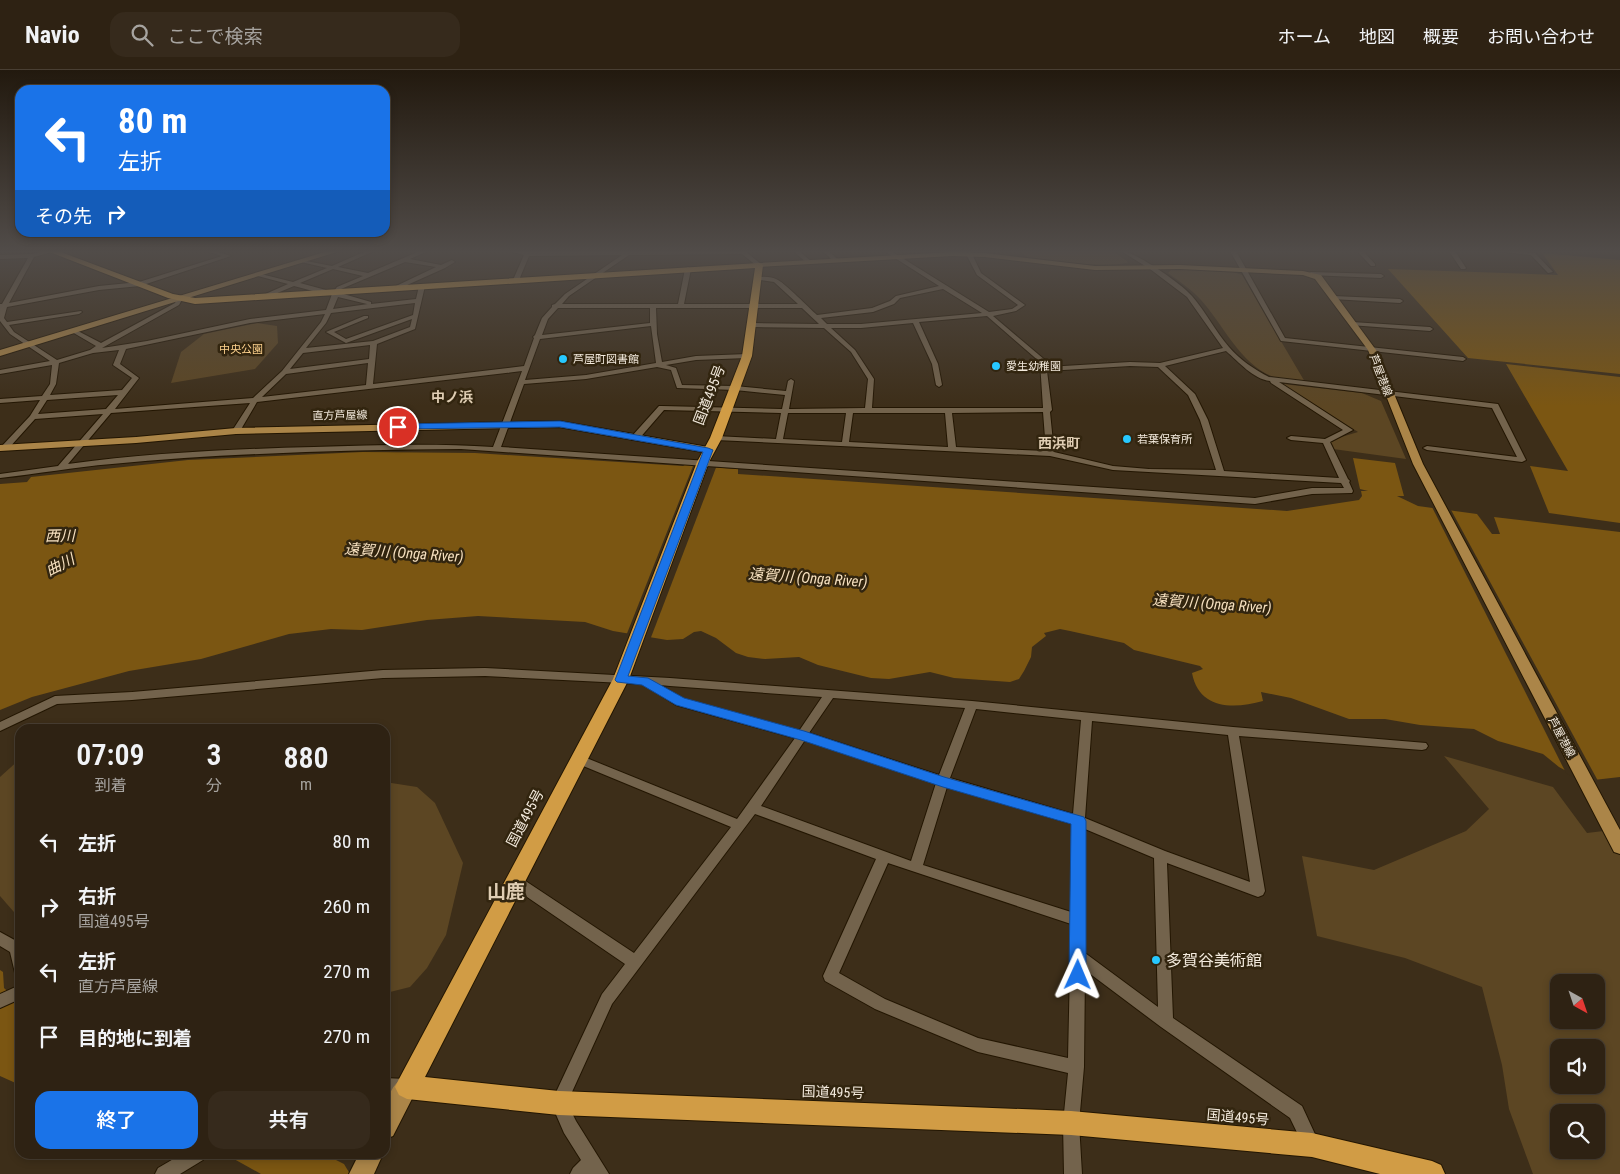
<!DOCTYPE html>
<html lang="ja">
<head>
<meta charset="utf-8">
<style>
	:root { --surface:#2e2213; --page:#362a1c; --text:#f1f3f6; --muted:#a7a4a0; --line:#493f33; --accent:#1a73e8 }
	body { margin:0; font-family:"Roboto Condensed","Noto Sans JP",sans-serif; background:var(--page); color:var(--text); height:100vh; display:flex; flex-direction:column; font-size:19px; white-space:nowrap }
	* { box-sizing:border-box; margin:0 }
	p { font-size:16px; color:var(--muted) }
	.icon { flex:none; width:28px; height:28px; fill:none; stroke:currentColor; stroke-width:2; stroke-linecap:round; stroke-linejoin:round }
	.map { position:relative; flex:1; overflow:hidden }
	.details { position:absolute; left:15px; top:654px; width:375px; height:435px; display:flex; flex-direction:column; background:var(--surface); border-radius:15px; box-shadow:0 2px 8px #0003,0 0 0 1px var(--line) }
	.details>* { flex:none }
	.guide { position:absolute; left:15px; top:15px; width:375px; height:152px; border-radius:15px; box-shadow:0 2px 8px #0003,0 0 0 1px var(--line); background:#1a73e8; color:#fff; overflow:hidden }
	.needle { width:32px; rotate:140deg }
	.tools { position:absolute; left:1550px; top:904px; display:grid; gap:10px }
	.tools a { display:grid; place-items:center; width:55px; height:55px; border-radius:10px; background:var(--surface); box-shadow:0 2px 8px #0003,0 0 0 1px var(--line); font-size:25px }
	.pin { position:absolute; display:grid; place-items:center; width:42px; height:42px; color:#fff; margin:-21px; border:2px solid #fff; border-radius:50%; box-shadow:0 1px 5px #0007 }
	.me { position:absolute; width:55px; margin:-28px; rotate:1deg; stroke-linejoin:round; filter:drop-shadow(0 0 4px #0008) }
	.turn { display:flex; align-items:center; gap:18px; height:105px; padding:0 20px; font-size:22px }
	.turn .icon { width:65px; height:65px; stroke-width:2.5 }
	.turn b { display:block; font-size:35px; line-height:42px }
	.then { display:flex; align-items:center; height:48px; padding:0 20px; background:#0003; gap:10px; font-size:19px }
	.eta { display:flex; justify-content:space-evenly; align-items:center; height:85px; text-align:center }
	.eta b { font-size:30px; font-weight:600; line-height:35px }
	.primary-button { display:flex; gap:10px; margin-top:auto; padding:10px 20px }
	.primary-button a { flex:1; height:58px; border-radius:15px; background:var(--accent); color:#fff; font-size:20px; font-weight:600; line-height:58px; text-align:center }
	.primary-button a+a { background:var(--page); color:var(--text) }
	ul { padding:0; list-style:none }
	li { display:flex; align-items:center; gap:15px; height:65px; padding:0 20px }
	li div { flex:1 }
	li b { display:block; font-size:19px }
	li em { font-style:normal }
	header { display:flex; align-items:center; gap:30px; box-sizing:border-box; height:70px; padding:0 25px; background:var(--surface); border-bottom:1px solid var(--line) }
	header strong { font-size:24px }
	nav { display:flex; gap:28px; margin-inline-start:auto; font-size:18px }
	.search { width:350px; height:45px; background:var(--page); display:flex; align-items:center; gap:12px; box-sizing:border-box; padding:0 18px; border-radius:15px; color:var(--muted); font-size:19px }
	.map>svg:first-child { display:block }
	.green { fill:#5c4623; fill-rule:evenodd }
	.water { fill:#7b5612 }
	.pier { fill:#3d2e19 }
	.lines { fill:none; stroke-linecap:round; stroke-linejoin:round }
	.minor-casing { stroke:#231602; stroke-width:2 }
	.major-casing { stroke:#231602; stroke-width:2 }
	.highway-casing { stroke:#231602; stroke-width:2 }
	.minor { fill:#73634c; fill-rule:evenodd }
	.major { fill:#ab8548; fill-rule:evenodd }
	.highway { fill:#d19c45; fill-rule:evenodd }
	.route { fill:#1a73e8; stroke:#114b97 }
	.poi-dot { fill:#27c8ff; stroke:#32250f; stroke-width:2 }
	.labels { text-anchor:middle; stroke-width:5; stroke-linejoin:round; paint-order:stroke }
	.far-park-label { font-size:11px; fill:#fdd18d; stroke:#32250f }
	.far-poi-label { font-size:11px; fill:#f3eadd; stroke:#32250f; text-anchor:start }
	.far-street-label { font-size:11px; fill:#f3eadd; stroke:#32250f }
	.street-label { font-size:14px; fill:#f3eadd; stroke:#32250f }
	.far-quarter-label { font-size:14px; font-weight:bold; fill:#e0ceb4; stroke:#32250f }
	.water-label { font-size:15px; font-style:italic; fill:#f7e1c0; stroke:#32250f }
	.near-poi-label { font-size:16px; fill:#f3eadd; stroke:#32250f; text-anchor:start }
	.near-quarter-label { font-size:19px; font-weight:bold; fill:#e0ceb4; stroke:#32250f }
</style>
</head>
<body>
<header>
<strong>Navio</strong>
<div class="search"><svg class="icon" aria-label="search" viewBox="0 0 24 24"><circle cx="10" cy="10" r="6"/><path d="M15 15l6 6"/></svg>ここで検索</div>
<nav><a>ホーム</a><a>地図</a><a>概要</a><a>お問い合わせ</a></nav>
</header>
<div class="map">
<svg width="1620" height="1104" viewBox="0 0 1620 1104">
	<rect width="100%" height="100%" fill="#3d2e19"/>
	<g class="green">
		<path d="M1020,181H1113L1128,192C1118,198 1043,192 1029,188C1025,186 1023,184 1020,181Z"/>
		<path d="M1172,199L1233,202L1242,205L1305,312C1296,311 1287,311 1278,308C1243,300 1223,254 1201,230C1191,219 1179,211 1168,203Z"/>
		<path d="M257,253L277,256L278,273L255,299L171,313L181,282L204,264Z"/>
		<path d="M1283,314L1362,323L1381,331L1406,389L1333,379L1328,371L1358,362Z"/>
		<path d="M1444,686L1553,717L1587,763L1620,759V1104H1533L1509,1039L1502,995L1482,917L1405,888L1317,866L1302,786L1374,800L1466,761L1489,739ZM1559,912H1596V950H1559ZM1559,978H1596V1015H1559ZM1559,1042H1596V1080H1559Z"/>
		<path d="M20,689V849L0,826V707Z"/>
		<path d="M385,712L417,717L435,733L463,793L446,865L427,898L410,917L390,922L385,921Z"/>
	</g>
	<g class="water">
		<path d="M1542,183L1620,190V304L1468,288L1388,199L1558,205Z"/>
		<path d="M1506,294L1620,307V453L1549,443L1530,396L1568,401Z"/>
		<path d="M363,382L475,383L683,396L694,390L710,391L708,397L738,399V404L1287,441L1359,430L1362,426L1361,421H1368L1360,419L1353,388L1395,393L1404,426H1397L1418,436L1477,444L1492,464H1500L1494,447L1620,462V707L1585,711L1559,697L1543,684L1498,671L1474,659L1420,655L1385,649H1349L1291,628L1261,622L1263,631C1234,639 1199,640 1192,603L1203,599L1200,596L1134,580L1124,573L1070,561L1060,559L1044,563L1046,566L1032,577L1031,587L1024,601L1019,609L1010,612L954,608L930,602L889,609L871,608L818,595L799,587L765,589L748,587L736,583L716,568L701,561L694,562L683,569L667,570L613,561L585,552L478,546L427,550L362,560L331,559L289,564L201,589L129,601L32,627L0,640V414L27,412L31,407L188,390Z"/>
		<path d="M0,900L3,902L4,918L20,933V1015L0,1006Z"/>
		<path d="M225,1084H324L344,1094L350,1104H261Z"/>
	</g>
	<g class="pier">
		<path d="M695,391L717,395L650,570L626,566Z"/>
		<path d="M1431,435L1450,438L1598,711L1585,713L1566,703Z"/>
	</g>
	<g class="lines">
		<g class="minor-casing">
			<g id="minor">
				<path d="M45,181H55L34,187L9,233L99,216L139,212L222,186L206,181H215L231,186L140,216L99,220L7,237L4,248L7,252L81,241L82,242L79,244L9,255L14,262L57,290L90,280L96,276L72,262V260H76L101,273L175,233L178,227L180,226L183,228L179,235L102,278L147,271L250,249L326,240L332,224L337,217L363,206L333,199L300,213L326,220L327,221L324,224L294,216L263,229L261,228V226L288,214L254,205L257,203L293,212L327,198L301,192V190L332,196L366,181H374L338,197L368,203L420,181H428L410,189L441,195L452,190L455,192L445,198L396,220L393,218L394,217L436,197L405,192L341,219L340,223L371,232V234L416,229L419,216L422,214L425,216L415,259L377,274L373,314L524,296L534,268L533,267L535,265L542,248L552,237V235L555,234L565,224L622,185L529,186L519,210L516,212L513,210L524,185L509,181H531L530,182L745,181L762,195L757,196L742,184L629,185L569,226L562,234H678L685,199L688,197L691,199L684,234H798L774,212L754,209C760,206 771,206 778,210C787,215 808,237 817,245L872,238L890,231L896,226L939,216L884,181H891L989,242L1012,239L1018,235L977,205L966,184L969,182L972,184L981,203L1025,235L1016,241L993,246L1045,290L1047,297L1130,292L1160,293L1223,278L1187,227L1150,199L1121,181C1135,181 1183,215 1192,226C1206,242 1215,261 1229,277C1239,289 1255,300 1269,307L1498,334L1526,390L1522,392L1427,380L1423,378L1427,376L1517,387L1492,338L1279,312L1353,360L1330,372L1348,409L1350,411L1349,412L1353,421L1352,423L1312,424L1255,434L461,379C345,380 228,383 112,394C74,397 38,404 0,408V404L58,396L103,344L35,349L8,379H5L1,377L30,346L40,330L0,333V329L42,326L50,314L52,295L0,304V300L50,291L10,264L0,251V234H2L28,188L0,189V185L32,184ZM943,219L982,243L861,254H827L821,248L873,242L894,234L900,228ZM338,227L367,234H368L333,239ZM415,233L413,245L346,269L334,262L368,248V246H364L326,262L346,273L412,249L410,257L373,271L306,278L326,253L331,243ZM558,238H650V253L542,265L548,249ZM656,238H802L819,254L753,253L750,255L753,257L824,258L851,282L868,309L865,338L789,339L794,311L791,309L788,311L786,321L735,316L682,315L676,298L666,295L696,290L747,288L750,286L747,284L696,286L662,292L657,264ZM325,244L321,252L282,301L253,328L115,339L139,308L120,294L126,279L250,253ZM987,246L1040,292L1043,338H872L874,309L855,280L831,258H861L913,253L932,294L936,315L939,317L942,315L938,294L919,252ZM651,256L656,293L586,305L525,310L540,269ZM370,275L369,289L290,299L303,283ZM119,280L113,295L132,308L122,320L50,325L56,314L59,293L93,283ZM1226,281C1239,292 1253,309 1270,311L1271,313L1343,360L1325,369L1291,366L1287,368L1291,370L1323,373L1339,408L1224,401L1208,350L1195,324L1165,296ZM368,293L366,315L262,327L286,304ZM1130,296L1158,297L1188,325L1200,350L1216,400L1149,399L1113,396L1054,382L1050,342L1052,340L1047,301ZM657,297L671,300L677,318L735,320L785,325L782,339L662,336H659L632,366V370H638L664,340L781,343L776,369L716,366L712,368L716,370L1050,386L1113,400L1341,413L1344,418H1312L1255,428L501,377L524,314L586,309ZM522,301L493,377C434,373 374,375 314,377C232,379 149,383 68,394L111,343L250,333L232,361L236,363L240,361L257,332ZM118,325L106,339L38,344L47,330ZM1043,342L1046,381L956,377L952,343ZM788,343H846L842,372L783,369ZM853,343H945L948,377L849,372Z"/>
				<path d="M793,181H799L812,192L807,193Z"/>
				<path d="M823,181H829L838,190V192H834Z"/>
				<path d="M1230,181H1236L1285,268L1463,287L1466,289L1463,291L1281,271Z"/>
				<path d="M1357,181H1363L1375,194V196H1371Z"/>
				<path d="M1449,181H1455L1466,198L1465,199H1461Z"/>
				<path d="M1496,181L1535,183L1553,202L1548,203L1531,185Z"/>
				<path d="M1311,202L1381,204L1384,206L1381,208L1309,205L1308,204Z"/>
				<path d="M1334,226L1400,229L1403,231L1400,233L1332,229L1331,228Z"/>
				<path d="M1352,252L1430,257L1433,259L1430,261L1350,255L1349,254Z"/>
				<path d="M485,598L670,608L972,631L1233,657L1426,673L1428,676L1426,679L1422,680L1239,666L1265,821L1263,825L1258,827L1167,793L1173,948L1302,1036L1320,1075L1318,1081L1312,1083L1306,1081L1290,1048L1161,957L1085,900L1084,997L1079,1053L1082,1104H1064L1063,1053L1068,1003L978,982L875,939L825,911L823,906L876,789L755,744L612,934L567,1033L576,1051L609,1104H570L573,1098L581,1090L564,1063L551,1033L602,924L625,894L511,816L509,812L511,808L516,806L521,808L634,883L731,757L576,693L574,690L576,687L580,686L584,687L737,749L795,668L676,635L643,614L485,606L383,608L132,630L57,634L0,661V652L55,626L132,622L383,600ZM660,615L670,616L822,627L799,661L684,629ZM833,628L965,638L939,705L809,663ZM976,639L1081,650L1073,744L950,708ZM1092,651L1228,665L1250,812L1165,781L1085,748ZM805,670L936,713L911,791L761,736ZM947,717L1073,754L1071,842L923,795ZM1085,759L1154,788L1158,937L1085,883ZM888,793L1071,854L1068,988L978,968L885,929L839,903Z"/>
				<path d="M0,862L20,873V905L15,903L10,882L0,876Z"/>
				<path d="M20,915V929L0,938V924Z"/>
				<path d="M385,1008L406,1009L412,1011L414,1017L412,1023L406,1025L385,1024Z"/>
				<path d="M182,1084H205L203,1090L180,1104H155L158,1098Z"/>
			</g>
		</g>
		<g class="major-casing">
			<g id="major">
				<path d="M328,181H340L0,286V280Z"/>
				<path d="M952,182L985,183L1095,196L1180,195L1303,201L1321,205L1376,280L1423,394L1620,760V784L1614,782L1413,394L1368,280L1315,209L1303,205L1180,199L1095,200L985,187L952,186L759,197L755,195L759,193Z"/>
				<path d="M559,351L708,377L713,380L708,383L559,357L236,364L136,373L0,381V375L136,367L236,358Z"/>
				<path d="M407,1006L415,1009L418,1017L393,1066L385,1069C385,1048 383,1016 407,1006Z"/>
				<path d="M359,1084H383L374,1104H349Z"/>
			</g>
		</g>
		<g class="highway-casing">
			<path id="highway" d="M47,181H58L173,224L195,228L759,193L763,195L752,286L722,368L709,392L629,609L425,1007L559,1021L1071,1041L1312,1063L1432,1091L1441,1095L1445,1104H1380L1312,1087L1071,1065L559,1045L407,1029L399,1025L395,1017L399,1009L613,609L697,392L710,368L742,286L755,198L195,234L168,228Z"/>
		</g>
		<use href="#minor" class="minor"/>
		<use href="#major" class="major"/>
		<use href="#highway" class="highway"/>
	</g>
	<linearGradient id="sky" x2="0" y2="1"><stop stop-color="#22190e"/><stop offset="0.54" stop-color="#514c49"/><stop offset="1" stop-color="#514c49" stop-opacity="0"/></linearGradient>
	<rect width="1620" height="336" fill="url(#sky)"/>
	<path class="route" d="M560,351L708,378L713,380L628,606L648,608L684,628L804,661L944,707L1084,747L1086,751V905L1083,910L1078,912L1072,910L1069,905L1071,754L943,717L801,670L676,635L642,615L617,612L615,610L703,382L560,357L398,359L393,357L398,354Z"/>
	<g class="poi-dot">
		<circle cx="563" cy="289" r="5"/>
		<circle cx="996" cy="296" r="5"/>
		<circle cx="1127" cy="369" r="5"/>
		<circle cx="1156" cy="890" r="5"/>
	</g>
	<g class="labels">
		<g class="far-park-label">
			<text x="241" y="283">中央公園</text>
		</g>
		<g class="far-poi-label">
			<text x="573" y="293">芦屋町図書館</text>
			<text x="1006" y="300">愛生幼稚園</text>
			<text x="1137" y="373">若葉保育所</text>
		</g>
		<g class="far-street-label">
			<text transform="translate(1381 305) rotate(69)" y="4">芦屋港線</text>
			<text transform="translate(340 345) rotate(-1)" y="4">直方芦屋線</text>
			<text transform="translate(1562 667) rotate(62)" y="4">芦屋港線</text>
		</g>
		<g class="street-label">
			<text transform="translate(709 325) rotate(-69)" y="5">国道495号</text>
			<text transform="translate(525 748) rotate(-62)" y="5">国道495号</text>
			<text transform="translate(833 1022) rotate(2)" y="5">国道495号</text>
			<text transform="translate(1238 1047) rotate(5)" y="5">国道495号</text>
		</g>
		<g class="far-quarter-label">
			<text x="452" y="332">中ノ浜</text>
			<text x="1059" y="378">西浜町</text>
		</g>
		<g class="water-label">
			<text transform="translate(60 466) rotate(-1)" y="5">西川</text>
			<text transform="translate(404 483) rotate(4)" y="5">遠賀川 (Onga River)</text>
			<text transform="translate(60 495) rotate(-27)" y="5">曲川</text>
			<text transform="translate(808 508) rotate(4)" y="5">遠賀川 (Onga River)</text>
			<text transform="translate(1212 534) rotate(4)" y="5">遠賀川 (Onga River)</text>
		</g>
		<g class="near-poi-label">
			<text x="1166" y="896">多賀谷美術館</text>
		</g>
		<g class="near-quarter-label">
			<text x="506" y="828">山鹿</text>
		</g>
	</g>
</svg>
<div class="tools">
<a><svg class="needle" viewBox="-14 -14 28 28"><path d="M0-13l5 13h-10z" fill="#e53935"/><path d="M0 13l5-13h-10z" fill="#a7a4a0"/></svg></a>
<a><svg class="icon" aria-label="sound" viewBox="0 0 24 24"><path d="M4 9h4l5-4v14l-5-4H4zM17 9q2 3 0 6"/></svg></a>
<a><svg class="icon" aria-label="search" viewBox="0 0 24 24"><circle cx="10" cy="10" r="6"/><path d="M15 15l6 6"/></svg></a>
</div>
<div class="pin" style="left:398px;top:357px;background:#d93025"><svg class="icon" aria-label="arrive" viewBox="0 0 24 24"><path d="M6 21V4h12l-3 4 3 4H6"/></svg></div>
<svg class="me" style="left:1078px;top:905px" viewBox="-20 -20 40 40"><path d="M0-17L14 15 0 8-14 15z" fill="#1a73e8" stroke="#fff" stroke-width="4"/></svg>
<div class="guide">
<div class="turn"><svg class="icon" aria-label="left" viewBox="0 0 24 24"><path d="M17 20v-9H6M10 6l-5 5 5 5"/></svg><div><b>80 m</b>左折</div></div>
<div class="then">その先<svg class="icon" aria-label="right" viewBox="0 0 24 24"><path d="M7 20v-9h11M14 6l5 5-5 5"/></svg></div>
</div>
<section class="details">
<div class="eta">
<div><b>07:09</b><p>到着</p></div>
<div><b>3</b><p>分</p></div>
<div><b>880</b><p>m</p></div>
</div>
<ul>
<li><svg class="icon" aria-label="left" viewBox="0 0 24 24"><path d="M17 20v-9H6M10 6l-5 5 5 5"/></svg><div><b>左折</b></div><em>80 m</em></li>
<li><svg class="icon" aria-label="right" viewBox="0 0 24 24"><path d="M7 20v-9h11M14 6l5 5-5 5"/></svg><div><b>右折</b><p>国道495号</p></div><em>260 m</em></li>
<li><svg class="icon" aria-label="left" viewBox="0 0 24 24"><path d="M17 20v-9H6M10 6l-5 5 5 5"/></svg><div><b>左折</b><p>直方芦屋線</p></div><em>270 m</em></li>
<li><svg class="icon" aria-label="arrive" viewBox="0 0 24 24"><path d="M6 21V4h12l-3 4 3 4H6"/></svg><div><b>目的地に到着</b></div><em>270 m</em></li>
</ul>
<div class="primary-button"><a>終了</a><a>共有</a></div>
</section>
</div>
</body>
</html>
